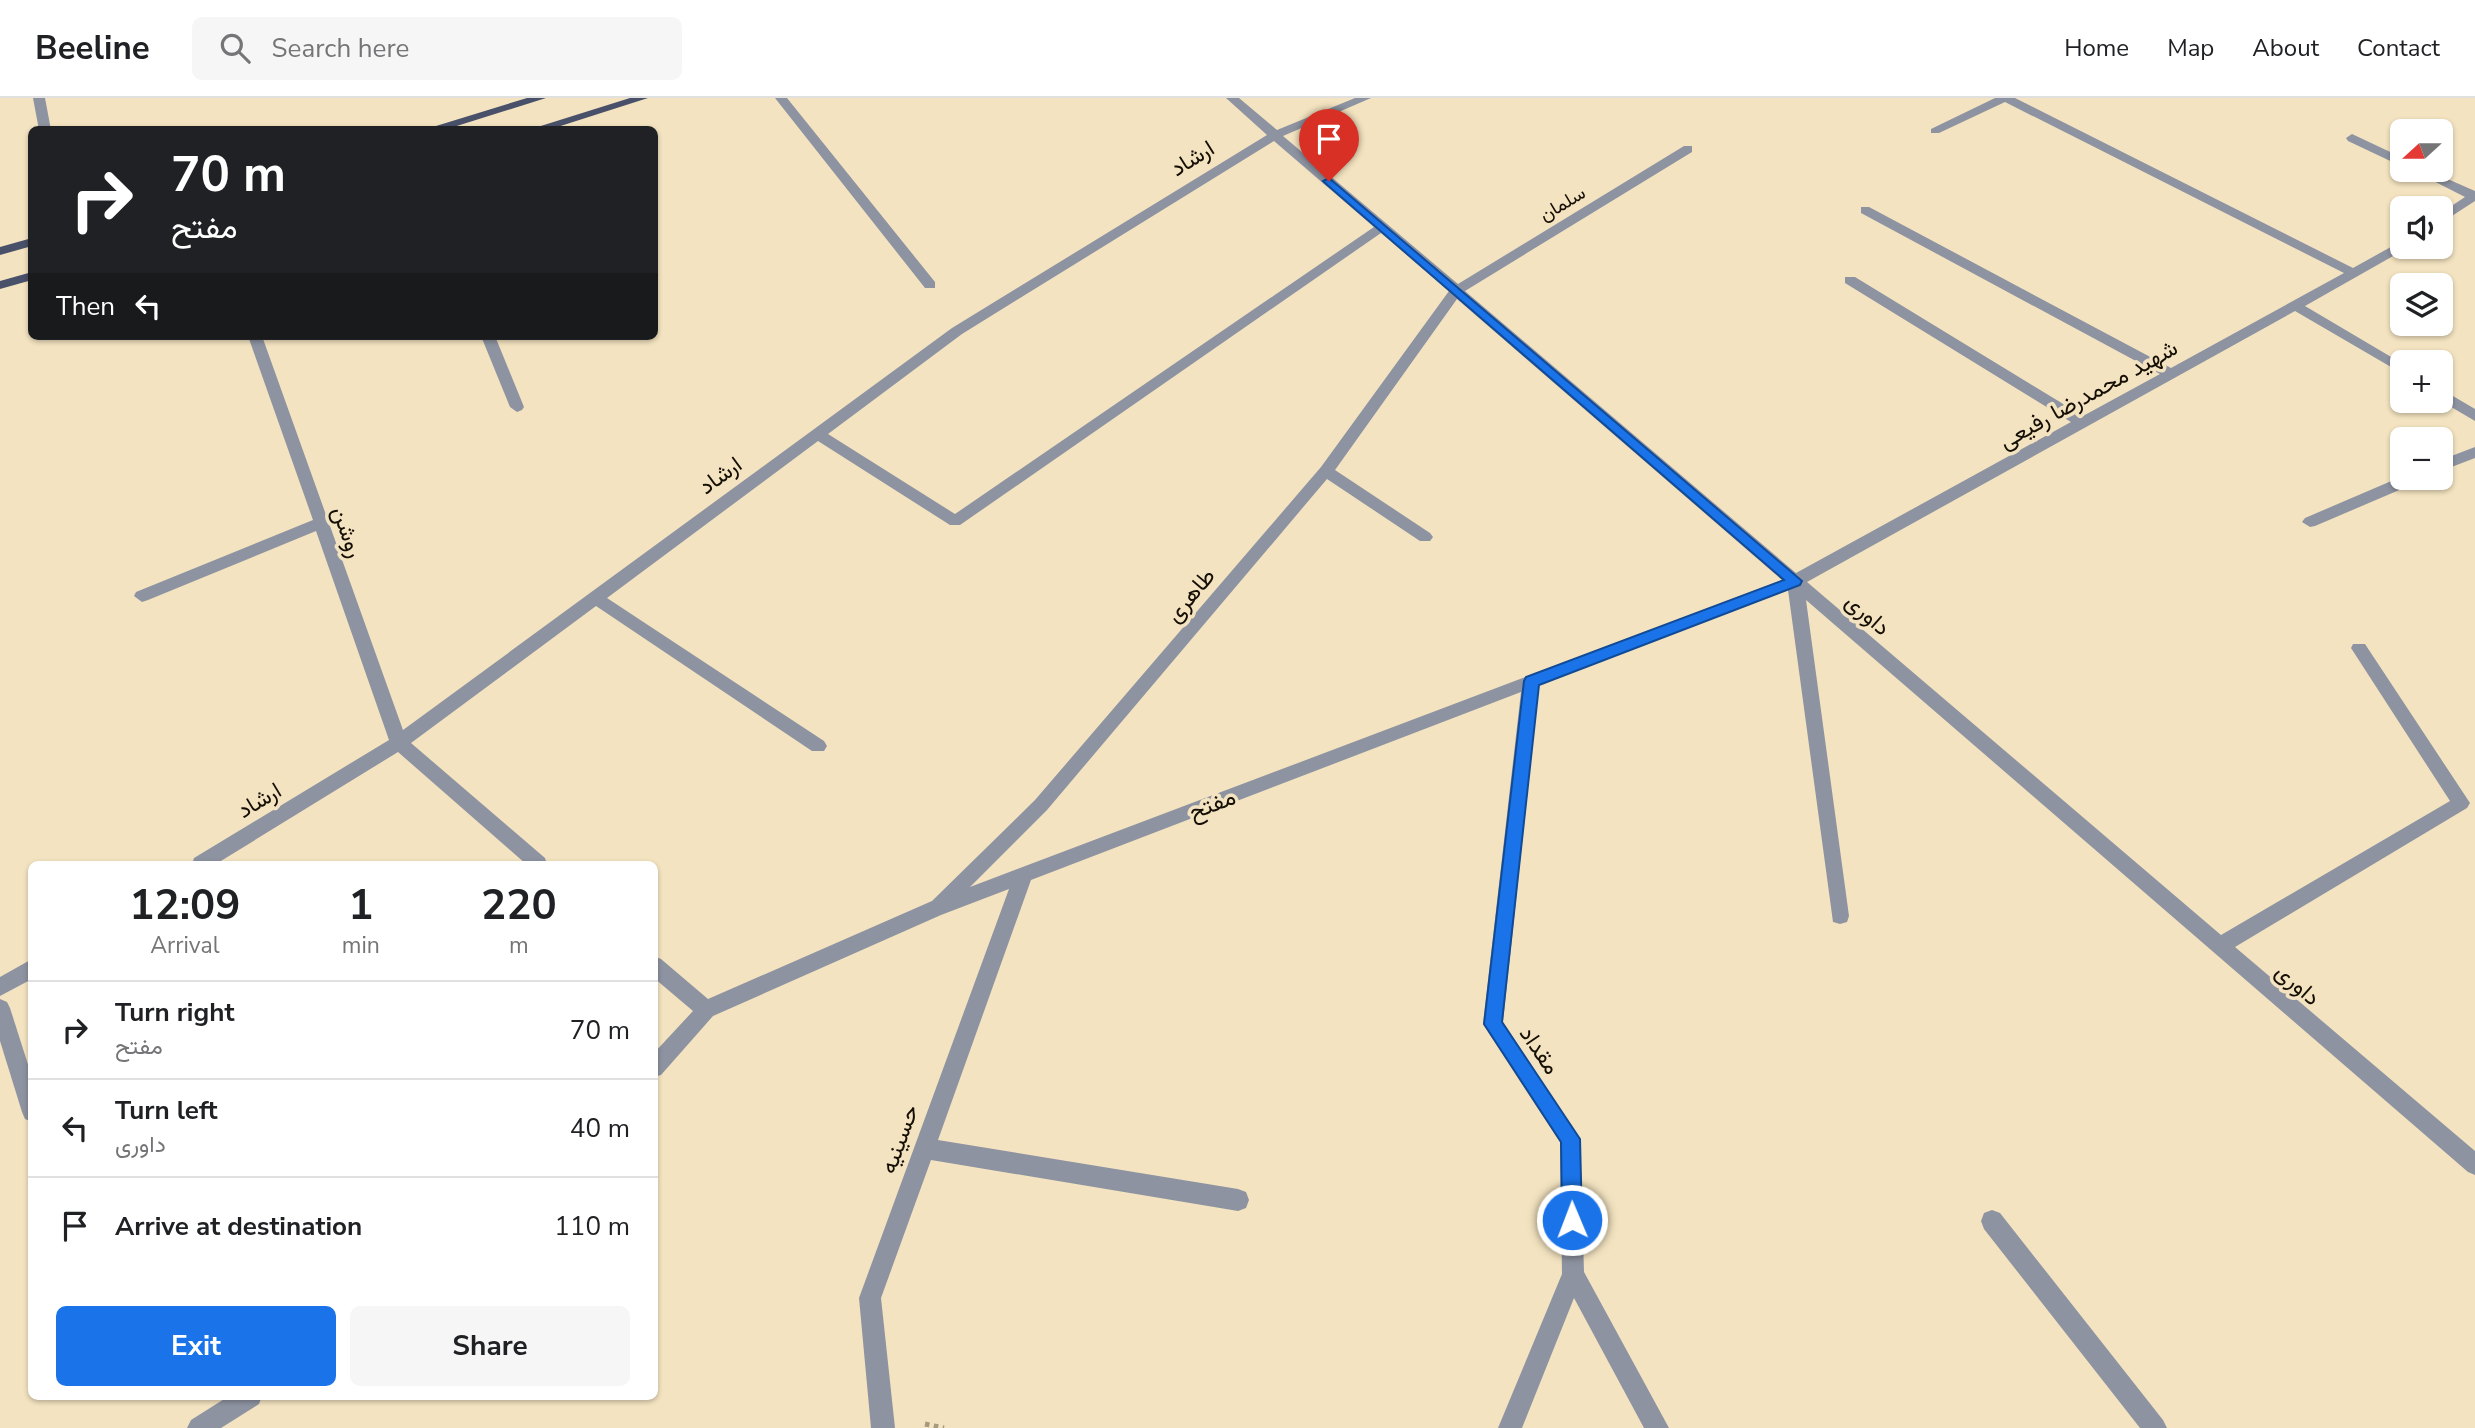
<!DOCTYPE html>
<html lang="en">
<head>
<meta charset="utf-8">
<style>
	:root { --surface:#fff; --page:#f6f6f6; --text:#202124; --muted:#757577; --line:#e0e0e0; --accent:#1a73e8 }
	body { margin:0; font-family:"Nunito Sans",Vazirmatn,sans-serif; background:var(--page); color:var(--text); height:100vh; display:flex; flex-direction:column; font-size:26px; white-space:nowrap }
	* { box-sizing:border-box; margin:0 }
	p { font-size:23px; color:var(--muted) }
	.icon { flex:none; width:38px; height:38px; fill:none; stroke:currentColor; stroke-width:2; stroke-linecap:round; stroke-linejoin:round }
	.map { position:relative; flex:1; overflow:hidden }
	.side { position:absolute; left:28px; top:763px; width:630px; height:539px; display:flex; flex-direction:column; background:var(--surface); border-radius:10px; box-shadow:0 2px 5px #0004 }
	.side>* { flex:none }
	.guide { position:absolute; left:28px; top:28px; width:630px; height:214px; border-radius:10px; box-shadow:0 2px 5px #0004; background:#202124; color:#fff; overflow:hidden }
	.needle { width:46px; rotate:249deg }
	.fabs { position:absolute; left:2390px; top:21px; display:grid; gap:14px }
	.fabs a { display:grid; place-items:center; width:63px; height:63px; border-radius:10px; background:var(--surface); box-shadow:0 2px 5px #0004; font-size:35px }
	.pin { position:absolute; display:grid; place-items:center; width:60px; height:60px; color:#fff; margin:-72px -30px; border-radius:50% 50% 50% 0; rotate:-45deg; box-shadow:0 0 7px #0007 }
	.pin .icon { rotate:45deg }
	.me { position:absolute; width:77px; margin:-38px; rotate:359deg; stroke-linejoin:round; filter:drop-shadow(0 0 5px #0008) }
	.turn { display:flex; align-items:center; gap:24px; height:147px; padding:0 28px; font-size:32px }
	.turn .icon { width:91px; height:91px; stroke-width:2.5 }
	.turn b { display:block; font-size:49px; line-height:60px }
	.then { display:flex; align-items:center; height:66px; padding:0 28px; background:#0003; gap:14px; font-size:26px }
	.eta { display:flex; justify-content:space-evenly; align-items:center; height:119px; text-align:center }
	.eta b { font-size:42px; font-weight:700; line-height:49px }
	.cta { display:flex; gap:14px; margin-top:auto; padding:14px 28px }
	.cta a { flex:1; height:80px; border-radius:10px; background:var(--accent); color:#fff; font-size:28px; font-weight:700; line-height:80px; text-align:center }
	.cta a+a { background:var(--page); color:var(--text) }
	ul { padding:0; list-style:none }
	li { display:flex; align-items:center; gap:21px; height:98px; padding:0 28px; border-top:2px solid var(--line) }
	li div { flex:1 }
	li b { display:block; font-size:26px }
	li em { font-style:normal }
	header { display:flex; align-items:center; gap:42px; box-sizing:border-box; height:98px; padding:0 35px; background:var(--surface); border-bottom:2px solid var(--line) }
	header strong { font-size:33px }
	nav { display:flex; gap:38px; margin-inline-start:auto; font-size:24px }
	.search { width:490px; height:63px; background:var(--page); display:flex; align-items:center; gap:18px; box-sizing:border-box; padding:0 24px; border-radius:10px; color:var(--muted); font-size:26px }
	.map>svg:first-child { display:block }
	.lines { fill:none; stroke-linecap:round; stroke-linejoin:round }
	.path { stroke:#a5997e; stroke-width:5; stroke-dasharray:4.5 4.5; stroke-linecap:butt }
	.minor { fill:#8e93a1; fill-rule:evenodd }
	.major { fill:#495069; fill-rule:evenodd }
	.route { fill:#1a73e8; stroke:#114b97; stroke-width:2 }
	.labels { text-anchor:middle; stroke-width:7; stroke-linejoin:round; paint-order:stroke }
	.far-street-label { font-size:19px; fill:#140e04; stroke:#f3e3c0 }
	.street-label { font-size:23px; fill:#140e04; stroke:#f3e3c0 }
</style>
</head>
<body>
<header>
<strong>Beeline</strong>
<div class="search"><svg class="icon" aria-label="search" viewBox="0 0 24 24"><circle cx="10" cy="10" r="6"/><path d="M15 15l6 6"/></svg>Search here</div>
<nav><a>Home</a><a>Map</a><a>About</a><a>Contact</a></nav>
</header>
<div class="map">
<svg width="2475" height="1330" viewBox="0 0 2475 1330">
	<rect width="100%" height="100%" fill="#f3e3c0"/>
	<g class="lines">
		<path class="path" d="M925,1326L944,1330"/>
		<g class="minor">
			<path d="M33,0H45L51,32H39Z"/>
			<path d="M775,0H787L935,184V190H925Z"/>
			<path d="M1226,0H1239L1277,32L1355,0H1371L1283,38L1458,186L1684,48H1692V54L1465,193L1796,475L2071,324L1845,185V179H1855L2083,318L2160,276L1861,115V109H1869L2171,270L2344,175L2005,4L1939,35H1931V31L1995,0H2015L2353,170L2398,145L2403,144V149H2409L2305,208L2403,266V276L2295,213L1807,484L2221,837L2450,703L2351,550L2353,546H2365L2470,705L2467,710L2235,849L2475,1053V1077L2468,1074L1806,502L1849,818L1847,824L1840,826L1833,824L1788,492L1539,587L1503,924L1580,1041L1584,1174L1669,1330H1644L1574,1200L1522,1330H1498L1562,1176L1560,1044L1483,926L1521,594L1031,782L938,1042L1238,1091L1246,1094L1249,1102L1246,1110L1238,1113L931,1062L881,1200L895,1330H871L859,1200L1009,791L941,817L713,918L661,977L654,979V955L693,913L654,880V858L661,861L708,901L932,803L1035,702L1321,369L1449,193L1381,135L960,427H950L818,343L607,500L824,643L827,648L824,653H812L596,508L411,645L545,760L547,766H526L398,654L216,766H192L194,760L389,642L316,433L148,502L142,504L134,498L136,494L313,422L248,238H262L403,632L952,230L1267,37ZM1274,43L1374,129L955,416L828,336L962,236ZM1457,201L1782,482L970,789L1047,712L1327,381L1420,443H1430L1433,439L1430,435L1335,372Z"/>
			<path d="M2352,36L2403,60V69L2348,43L2346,40Z"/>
			<path d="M2412,72H2427L2475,93V103L2441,125V115L2465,99Z"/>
			<path d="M481,238H495L524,309L522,312L517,314L510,309Z"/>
			<path d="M2441,291L2475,311V323L2441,303Z"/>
			<path d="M2475,349V360L2441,373V362Z"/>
			<path d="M2403,378L2420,380L2418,384L2315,428L2310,429L2302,424L2305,420Z"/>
			<path d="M32,861V881L0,898V879Z"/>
			<path d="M0,901L7,904L10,910L32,979V1024L25,1021L22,1014L0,943Z"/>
			<path d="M1992,1112L2000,1115L2163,1322L2167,1330H2140L1984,1131L1981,1123L1984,1115Z"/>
			<path d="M229,1298H262L259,1306L221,1330H187L191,1322Z"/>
		</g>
		<g class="major">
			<path d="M527,0H546L444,32H423Z"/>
			<path d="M630,0H648L548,32H528Z"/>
			<path d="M32,140V148L0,157V149Z"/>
			<path d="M32,174V182L0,191V183Z"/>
		</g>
	</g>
	<path class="route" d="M1329,80L1802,483L1800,487L1539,587L1502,924L1580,1041L1582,1122L1579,1129L1572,1132L1565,1129L1562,1122L1561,1044L1484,926L1524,583L1526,579L1784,482L1325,85L1323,83Z"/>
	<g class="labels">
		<g class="far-street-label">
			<text transform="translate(1562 105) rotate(-31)" y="7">سلمان</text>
		</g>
		<g class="street-label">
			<text transform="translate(1192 60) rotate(-32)" y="8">ارشاد</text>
			<text transform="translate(2088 296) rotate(-29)" y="8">شهید محمدرضا رفیعی</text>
			<text transform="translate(720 377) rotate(-36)" y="8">ارشاد</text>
			<text transform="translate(348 434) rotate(71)" y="8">روشن</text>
			<text transform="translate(1190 497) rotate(-50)" y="8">طاهری</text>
			<text transform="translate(1868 516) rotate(41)" y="8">داوری</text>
			<text transform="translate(259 702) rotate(-31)" y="8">ارشاد</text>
			<text transform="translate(1212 706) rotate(-21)" y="8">مفتح</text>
			<text transform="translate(2298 886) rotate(41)" y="8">داوری</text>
			<text transform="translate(1540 952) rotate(56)" y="8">مقداد</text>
			<text transform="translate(899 1041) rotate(-70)" y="8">حسینیه</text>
		</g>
	</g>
</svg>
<div class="fabs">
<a><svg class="needle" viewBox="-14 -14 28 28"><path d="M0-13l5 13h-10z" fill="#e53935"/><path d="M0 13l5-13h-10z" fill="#757577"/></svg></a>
<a><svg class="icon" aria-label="sound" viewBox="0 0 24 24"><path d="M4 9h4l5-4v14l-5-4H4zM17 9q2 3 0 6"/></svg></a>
<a><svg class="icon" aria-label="layers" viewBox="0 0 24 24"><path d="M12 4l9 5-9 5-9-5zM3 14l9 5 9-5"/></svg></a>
<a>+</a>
<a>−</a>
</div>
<div class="pin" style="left:1329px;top:83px;background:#d93025"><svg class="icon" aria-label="arrive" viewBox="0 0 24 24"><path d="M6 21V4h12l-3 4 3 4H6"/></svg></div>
<svg class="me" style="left:1572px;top:1122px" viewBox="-20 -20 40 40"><circle r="17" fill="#1a73e8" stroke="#fff" stroke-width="3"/><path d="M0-11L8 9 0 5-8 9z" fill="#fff"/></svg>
<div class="guide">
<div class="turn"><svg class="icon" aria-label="right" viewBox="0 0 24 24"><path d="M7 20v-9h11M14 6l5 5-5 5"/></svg><div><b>70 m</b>مفتح</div></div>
<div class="then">Then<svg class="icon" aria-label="left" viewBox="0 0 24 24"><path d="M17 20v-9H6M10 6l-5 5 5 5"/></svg></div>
</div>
<section class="side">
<div class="eta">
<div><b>12:09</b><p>Arrival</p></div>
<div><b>1</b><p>min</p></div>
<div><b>220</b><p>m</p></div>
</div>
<ul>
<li><svg class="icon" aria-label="right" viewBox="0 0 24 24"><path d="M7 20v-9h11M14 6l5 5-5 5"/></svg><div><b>Turn right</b><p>مفتح</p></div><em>70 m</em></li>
<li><svg class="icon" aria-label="left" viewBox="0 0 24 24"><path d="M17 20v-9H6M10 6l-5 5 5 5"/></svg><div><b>Turn left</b><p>داوری</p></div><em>40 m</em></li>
<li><svg class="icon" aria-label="arrive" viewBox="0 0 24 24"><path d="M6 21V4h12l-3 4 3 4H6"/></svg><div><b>Arrive at destination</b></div><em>110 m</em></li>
</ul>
<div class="cta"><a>Exit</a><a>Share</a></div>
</section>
</div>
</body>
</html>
